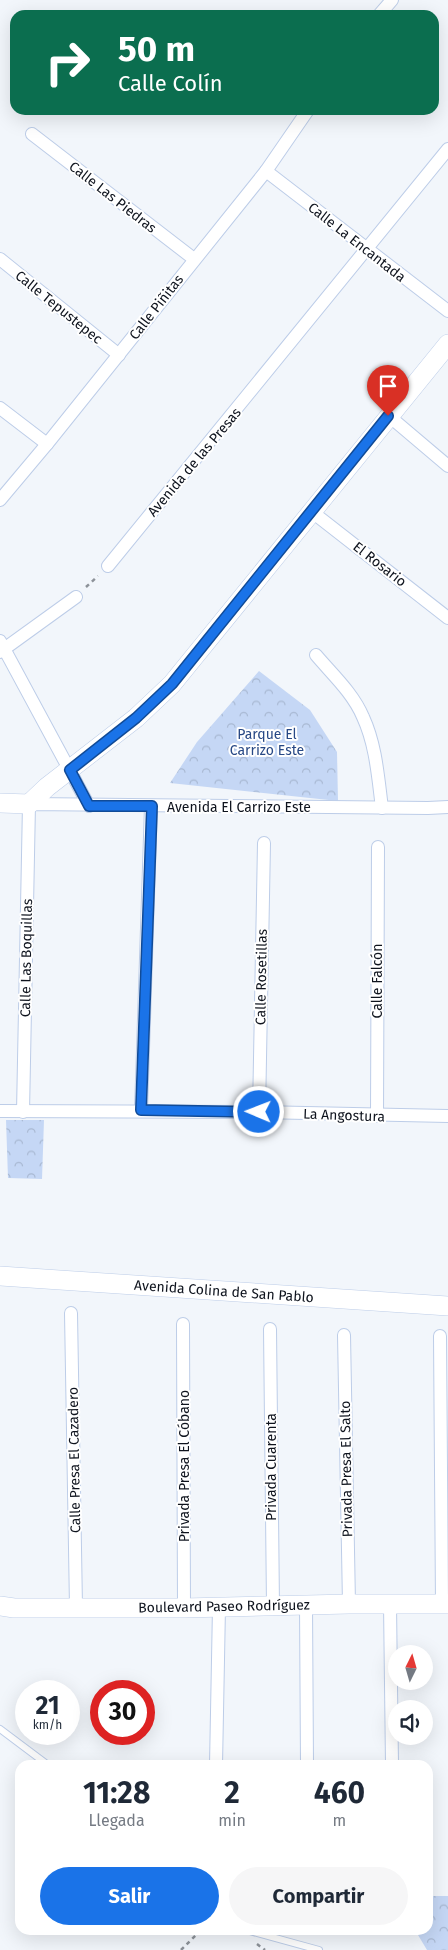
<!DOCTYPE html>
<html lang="es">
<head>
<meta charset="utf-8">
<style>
	:root { --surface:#fff; --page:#f6f6f7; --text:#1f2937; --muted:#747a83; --accent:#1a73e8 }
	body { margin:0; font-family:"Fira Sans",sans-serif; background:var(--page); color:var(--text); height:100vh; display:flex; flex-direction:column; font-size:19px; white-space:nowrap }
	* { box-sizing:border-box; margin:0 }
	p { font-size:16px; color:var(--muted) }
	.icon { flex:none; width:28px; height:28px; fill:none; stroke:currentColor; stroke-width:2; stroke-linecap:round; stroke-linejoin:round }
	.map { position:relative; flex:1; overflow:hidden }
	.side { position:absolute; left:15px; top:1760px; width:418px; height:175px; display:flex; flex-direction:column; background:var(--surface); border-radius:15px; box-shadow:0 5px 20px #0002 }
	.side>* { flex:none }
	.hud { position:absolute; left:10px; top:10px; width:429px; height:105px; border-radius:15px; box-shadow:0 5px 20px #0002; background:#0b6e4f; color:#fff; overflow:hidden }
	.needle { width:32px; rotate:5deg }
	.controls { position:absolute; left:388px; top:1645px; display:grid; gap:10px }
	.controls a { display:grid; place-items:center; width:45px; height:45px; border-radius:50%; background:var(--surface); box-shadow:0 5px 20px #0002; font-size:25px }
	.speed { position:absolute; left:15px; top:1680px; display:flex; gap:10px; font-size:25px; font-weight:700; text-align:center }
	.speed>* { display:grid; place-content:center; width:65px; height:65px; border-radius:50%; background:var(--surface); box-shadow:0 5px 20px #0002; line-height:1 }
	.speed small { font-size:12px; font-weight:400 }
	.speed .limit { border:8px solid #d22; background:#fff; color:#111 }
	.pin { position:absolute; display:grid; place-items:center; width:42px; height:42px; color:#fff; margin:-51px -21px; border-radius:50% 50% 50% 0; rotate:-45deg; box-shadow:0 0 5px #0007 }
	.pin .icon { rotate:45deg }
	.me { position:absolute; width:55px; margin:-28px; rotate:271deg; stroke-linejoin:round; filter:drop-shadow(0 0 4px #0008) }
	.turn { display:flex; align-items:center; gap:18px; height:105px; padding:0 25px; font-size:22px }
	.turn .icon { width:65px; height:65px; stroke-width:2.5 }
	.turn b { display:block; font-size:35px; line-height:42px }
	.eta { display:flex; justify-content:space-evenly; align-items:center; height:85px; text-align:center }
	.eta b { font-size:30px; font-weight:700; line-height:35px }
	.primary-button { display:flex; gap:10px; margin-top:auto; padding:10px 25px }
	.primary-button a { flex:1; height:58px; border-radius:30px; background:var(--accent); color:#fff; font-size:20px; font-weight:700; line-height:58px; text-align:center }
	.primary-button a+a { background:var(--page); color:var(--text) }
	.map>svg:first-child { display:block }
	.park { fill:url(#park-crowns) }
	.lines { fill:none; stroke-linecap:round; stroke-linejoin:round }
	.lane-casing { stroke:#bdcde8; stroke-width:8 }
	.street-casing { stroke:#bdcde8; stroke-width:14 }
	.secondary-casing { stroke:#bdcde8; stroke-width:20 }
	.path { stroke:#8d9299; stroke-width:2.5; stroke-dasharray:4 4; stroke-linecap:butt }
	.lane { stroke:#fff; stroke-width:6 }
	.street { stroke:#fff; stroke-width:12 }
	.secondary { stroke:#fff; stroke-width:19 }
	.route-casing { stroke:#114b97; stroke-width:12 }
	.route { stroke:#1a73e8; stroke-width:9 }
	.labels { text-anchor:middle; stroke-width:4; stroke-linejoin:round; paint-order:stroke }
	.street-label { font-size:14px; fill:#0e131d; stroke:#fff }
	.park-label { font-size:14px; fill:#274885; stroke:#fff }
</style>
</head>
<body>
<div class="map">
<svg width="448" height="1950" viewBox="0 0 448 1950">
	<defs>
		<pattern id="park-crowns" width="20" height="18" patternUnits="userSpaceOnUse" patternTransform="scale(1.25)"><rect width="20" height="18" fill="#c5d7f5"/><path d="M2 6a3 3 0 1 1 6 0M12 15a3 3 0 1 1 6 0" fill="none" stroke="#a8b8d2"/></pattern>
	</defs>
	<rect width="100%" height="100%" fill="#f2f6fb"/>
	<g class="park">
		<path d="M259,671L310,710L337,752L338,801L170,783L197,742Z"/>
		<path d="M6,1120H44L42,1179L8,1178Z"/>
		<path d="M428,1896H448V1950H427L415,1930H428Z"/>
	</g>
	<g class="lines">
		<g class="lane-casing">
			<g id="lane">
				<path d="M0,1729L48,1765"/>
				<path d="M246,1930L319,1950"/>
			</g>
		</g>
		<g class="street-casing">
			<g id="street">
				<path d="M379,15L392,0"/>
				<path d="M32,134L194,259"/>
				<path d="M266,171L448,311"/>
				<path d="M0,259L119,355"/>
				<path d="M0,408L47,444"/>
				<path d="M389,416L448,466"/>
				<path d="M0,500L47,444L266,171L308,110"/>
				<path d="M311,511L448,618"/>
				<path d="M108,566L448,149"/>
				<path d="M0,641L89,806"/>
				<path d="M0,652L76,597"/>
				<path d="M316,655C332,674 353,693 363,717C376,745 378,777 382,808"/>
				<path d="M141,1110L151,806"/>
				<path d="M0,1111L259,1112L448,1116"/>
				<path d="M23,1112L29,804L428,808L448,807"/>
				<path d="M259,1112L264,843"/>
				<path d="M377,1116L378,847"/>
				<path d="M71,1313L76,1607"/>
				<path d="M183,1324L184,1608"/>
				<path d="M270,1329L273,1606"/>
				<path d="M344,1335L349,1604"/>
				<path d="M440,1336L442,1604"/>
				<path d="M390,1604L392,1765"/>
				<path d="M306,1605L307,1765"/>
				<path d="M216,1765L219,1607"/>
			</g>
		</g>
		<g class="secondary-casing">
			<g id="secondary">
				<path d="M0,803L29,804L47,787L136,718L172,684L448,344"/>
				<path d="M0,1276L448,1306"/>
				<path d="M0,1606L14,1608H184L349,1604H448"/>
			</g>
		</g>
		<g class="path">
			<path d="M86,587L98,576"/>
			<path d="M257,1944L265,1950"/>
			<path d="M181,1950L201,1930"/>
		</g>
		<use href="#lane" class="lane"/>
		<use href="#street" class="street"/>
		<use href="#secondary" class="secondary"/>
	</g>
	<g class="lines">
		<g class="route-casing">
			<path id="route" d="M259,1112L141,1110L152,806H89L70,770L136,718L172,684L388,416"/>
		</g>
		<use href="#route" class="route"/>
	</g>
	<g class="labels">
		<g class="street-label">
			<text transform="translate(113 197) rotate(38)" y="5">Calle Las Piedras</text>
			<text transform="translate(357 242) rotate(38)" y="5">Calle La Encantada</text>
			<text transform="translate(59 307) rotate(39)" y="5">Calle Tepustepec</text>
			<text transform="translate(156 307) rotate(-52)" y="5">Calle Piñitas</text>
			<text transform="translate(194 462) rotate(-50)" y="5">Avenida de las Presas</text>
			<text transform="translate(380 564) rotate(38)" y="5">El Rosario</text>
			<text x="239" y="812">Avenida El Carrizo Este</text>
			<text transform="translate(26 958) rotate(-89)" y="5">Calle Las Boquillas</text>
			<text transform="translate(261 977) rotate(-89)" y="5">Calle Rosetillas</text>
			<text transform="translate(377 981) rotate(-90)" y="5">Calle Falcón</text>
			<text transform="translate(344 1115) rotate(2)" y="5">La Angostura</text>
			<text transform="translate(224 1291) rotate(4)" y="5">Avenida Colina de San Pablo</text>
			<text transform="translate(74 1460) rotate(-91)" y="5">Calle Presa El Cazadero</text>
			<text transform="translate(184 1466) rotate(-90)" y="5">Privada Presa El Cóbano</text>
			<text transform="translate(271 1467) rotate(-90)" y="5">Privada Cuarenta</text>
			<text transform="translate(346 1469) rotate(-91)" y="5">Privada Presa El Salto</text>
			<text transform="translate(224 1606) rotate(-1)" y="5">Boulevard Paseo Rodríguez</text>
		</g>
		<g class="park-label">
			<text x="267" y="739">Parque El<tspan x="267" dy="16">Carrizo Este</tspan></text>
		</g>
	</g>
</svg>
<div class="controls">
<a><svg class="needle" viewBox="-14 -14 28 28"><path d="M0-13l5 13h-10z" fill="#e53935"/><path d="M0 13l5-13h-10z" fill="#747a83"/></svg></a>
<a><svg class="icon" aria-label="sound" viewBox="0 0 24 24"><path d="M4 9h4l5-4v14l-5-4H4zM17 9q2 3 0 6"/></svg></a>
</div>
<div class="speed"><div>21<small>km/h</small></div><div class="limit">30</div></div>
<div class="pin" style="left:388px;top:416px;background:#d93025"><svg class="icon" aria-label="arrive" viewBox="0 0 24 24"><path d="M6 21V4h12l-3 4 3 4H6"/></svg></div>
<svg class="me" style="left:259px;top:1112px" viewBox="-20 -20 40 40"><circle r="17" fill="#1a73e8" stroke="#fff" stroke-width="3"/><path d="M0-11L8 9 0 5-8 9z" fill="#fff"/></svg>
<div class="hud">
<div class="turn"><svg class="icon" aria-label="right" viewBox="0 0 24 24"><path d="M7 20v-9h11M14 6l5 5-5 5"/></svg><div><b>50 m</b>Calle Colín</div></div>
</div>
<section class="side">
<div class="eta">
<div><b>11:28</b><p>Llegada</p></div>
<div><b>2</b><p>min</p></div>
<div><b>460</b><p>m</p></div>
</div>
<div class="primary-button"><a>Salir</a><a>Compartir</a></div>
</section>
</div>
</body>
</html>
